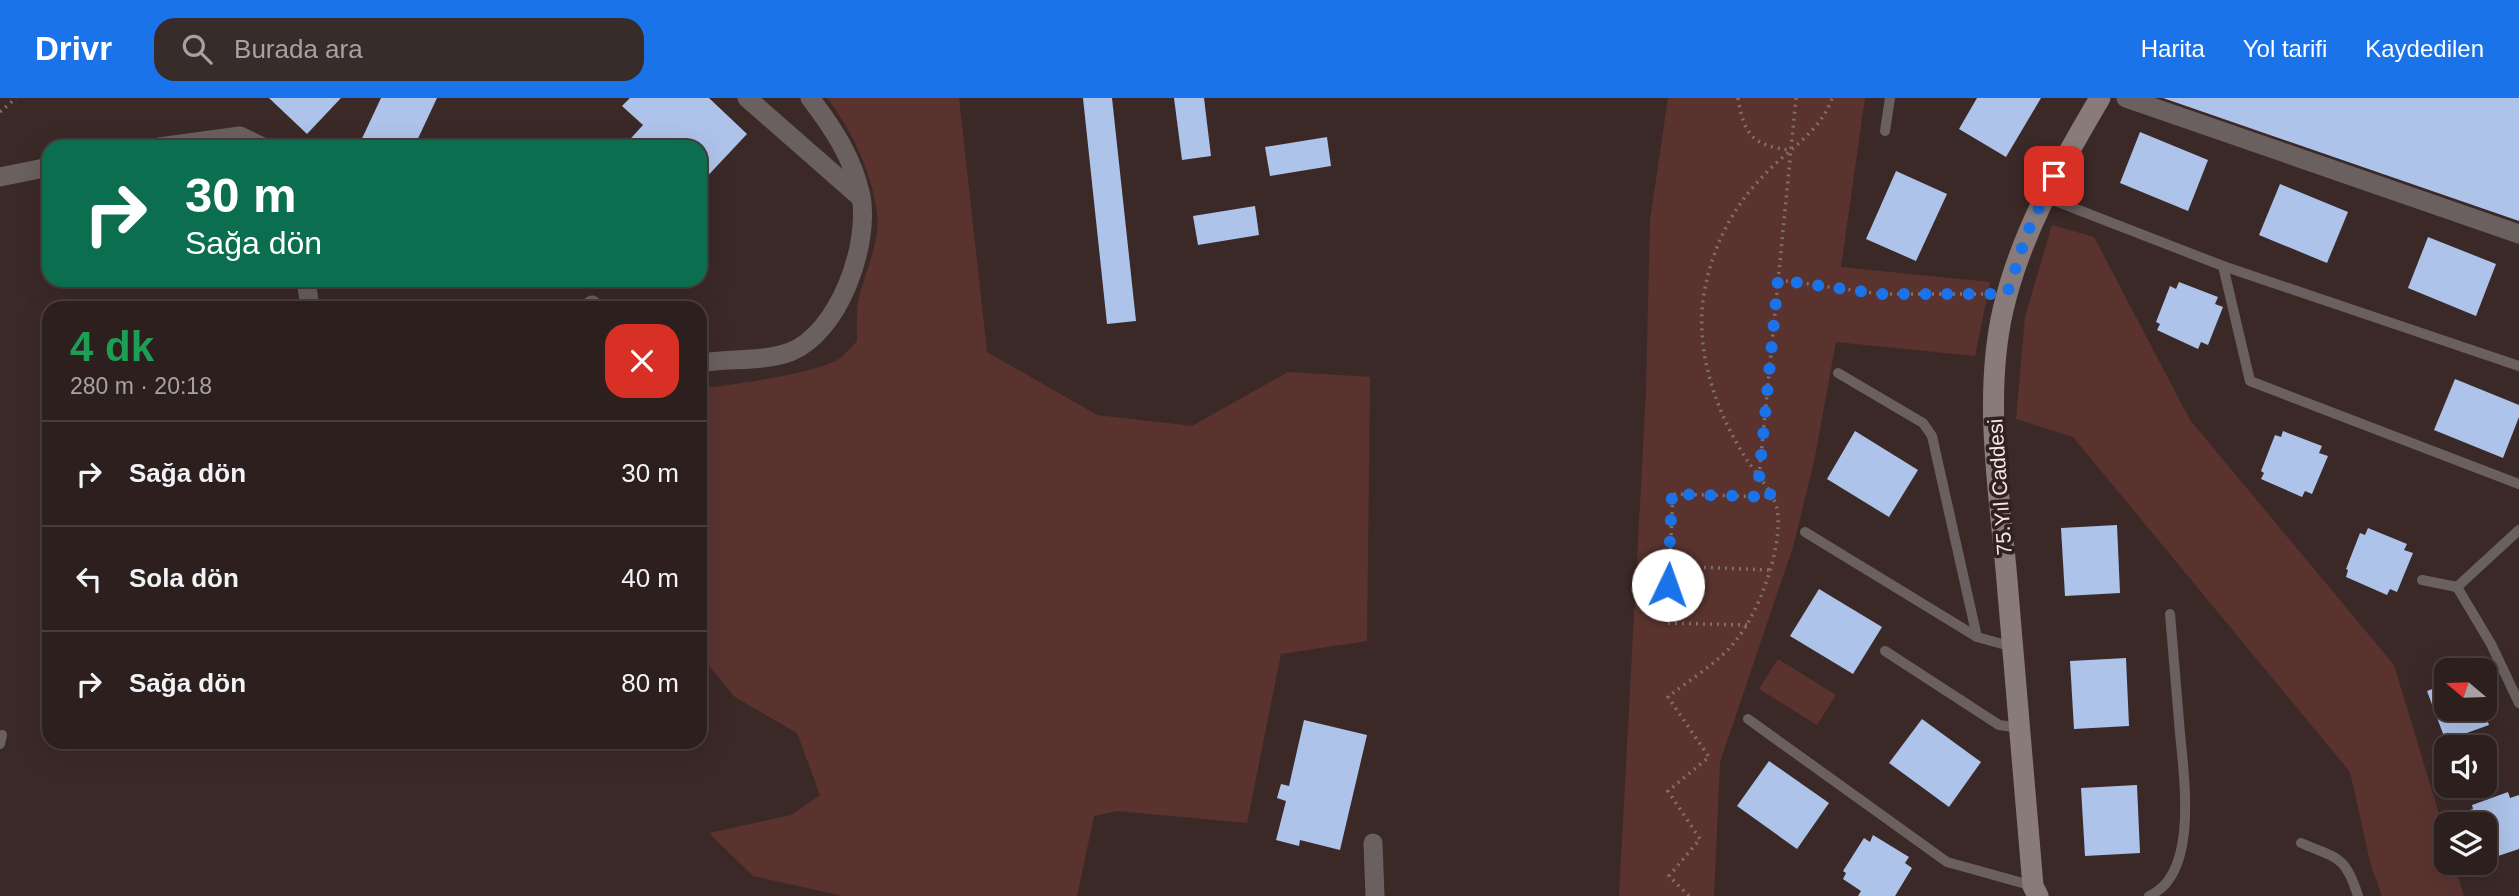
<!DOCTYPE html>
<html lang="tr">
<head>
<meta charset="utf-8">
<style>
	:root { --surface:#2c1f1e; --page:#382c2b; --text:#f1f3f6; --muted:#a6a2a4; --line:#483d3c; --accent:#1a73e8 }
	body { margin:0; font-family:Arial,sans-serif; background:var(--page); color:var(--text); height:100vh; display:flex; flex-direction:column; font-size:26px; white-space:nowrap }
	* { box-sizing:border-box; margin:0 }
	p { font-size:23px; color:var(--muted) }
	.icon { flex:none; width:38px; height:38px; fill:none; stroke:currentColor; stroke-width:2; stroke-linecap:round; stroke-linejoin:round }
	.map { position:relative; flex:1; overflow:hidden }
	.drawer { position:absolute; left:42px; top:203px; width:665px; height:448px; display:flex; flex-direction:column; background:var(--surface); border-radius:21px; box-shadow:0 7px 28px #0002,0 0 0 2px var(--line) }
	.drawer>* { flex:none }
	.guide { position:absolute; left:42px; top:42px; width:665px; height:147px; border-radius:21px; box-shadow:0 7px 28px #0002,0 0 0 2px var(--line); background:#0b6e4f; color:#fff; overflow:hidden }
	.needle { width:46px; rotate:289deg }
	.tools { position:absolute; left:2434px; top:560px; display:grid; gap:14px }
	.tools a { display:grid; place-items:center; width:63px; height:63px; border-radius:14px; background:var(--surface); box-shadow:0 7px 28px #0002,0 0 0 2px var(--line); font-size:35px }
	.pin { position:absolute; display:grid; place-items:center; width:60px; height:60px; color:#fff; margin:-30px; border-radius:14px; box-shadow:0 4px 10px #0006 }
	.me { position:absolute; width:77px; margin:-38px; rotate:3deg; stroke-linejoin:round; filter:drop-shadow(0 0 5px #0008) }
	.turn { display:flex; align-items:center; gap:24px; height:147px; padding:0 28px; font-size:32px }
	.turn .icon { width:91px; height:91px; stroke-width:2.5 }
	.turn b { display:block; font-size:49px; line-height:60px }
	.round { display:grid; place-items:center; flex:none; width:74px; height:74px; border-radius:21px; background:var(--page) }
	.summary { display:flex; align-items:center; justify-content:space-between; height:119px; padding:0 28px }
	h1 { font-size:42px; font-weight:700; line-height:52px; color:#1e9e55 }
	ul { padding:0; list-style:none }
	li { display:flex; align-items:center; gap:21px; height:105px; padding:0 28px; border-top:2px solid var(--line) }
	li div { flex:1 }
	li b { display:block; font-size:26px }
	li em { font-style:normal }
	header { display:flex; align-items:center; gap:42px; box-sizing:border-box; height:98px; padding:0 35px; background:var(--accent); color:#fff }
	header strong { font-size:33px }
	nav { display:flex; gap:38px; margin-inline-start:auto; font-size:24px }
	.search { width:490px; height:63px; background:var(--page); display:flex; align-items:center; gap:18px; box-sizing:border-box; padding:0 24px; border-radius:21px; color:var(--muted); font-size:26px }
	.map>svg:first-child { display:block }
	.green { fill:#5a332f }
	.building { fill:#aec3ea }
	.lines { fill:none; stroke-linecap:round; stroke-linejoin:round }
	.path { stroke:#7f6f6e; stroke-width:3.5; stroke-dasharray:2 5; stroke-linecap:butt }
	.lane { stroke:#69605f; stroke-width:10 }
	.street { stroke:#69605f; stroke-width:19 }
	.secondary { stroke:#897b7a; stroke-width:21 }
	.route { stroke:#1a73e8; stroke-width:12; stroke-dasharray:0 21.6 }
	.labels { text-anchor:middle; stroke-width:7; stroke-linejoin:round; paint-order:stroke }
	.street-label { font-size:21px; fill:#f4e8e6; stroke:#30201e }
</style>
</head>
<body>
<header>
<strong>Drivr</strong>
<div class="search"><svg class="icon" aria-label="search" viewBox="0 0 24 24"><circle cx="10" cy="10" r="6"/><path d="M15 15l6 6"/></svg>Burada ara</div>
<nav><a>Harita</a><a>Yol tarifi</a><a>Kaydedilen</a></nav>
</header>
<div class="map">
<svg width="2519" height="798" viewBox="0 0 2519 798">
	<rect width="100%" height="100%" fill="#3b2928"/>
	<g class="green">
		<path d="M827,0H959L987,254L1097,317L1192,328L1288,274L1370,279L1367,543L1281,556L1247,725L1117,713L1094,718L1077,798H843L753,778L709,735L791,717L820,697L797,635L735,599L700,557V290C728,288 821,275 842,259C847,254 852,248 857,243C857,229 856,213 859,199C866,173 881,141 877,114C872,75 851,30 827,0Z"/>
		<path d="M1668,0H1865L1841,169L1990,184L1975,258L1836,244L1814,364L1793,449L1720,664L1714,798H1619L1646,294L1650,122Z"/>
		<path d="M2052,127L2094,139L2190,322L2394,567L2446,739V765H2454L2464,798H2382L2371,768L2350,674L2073,339L2016,321L2025,219Z"/>
		<path d="M1778,561L1836,597L1817,627L1759,591Z"/>
	</g>
	<g class="building">
		<path d="M269,0H341L307,36Z"/>
		<path d="M381,0H437L414,49H358Z"/>
		<path d="M630,0H709L747,36L700,86V49H623L643,27L622,8Z"/>
		<path d="M1083,0H1112L1136,223L1107,226Z"/>
		<path d="M1174,0H1204L1211,58L1182,62Z"/>
		<path d="M1977,0H2041L2006,59L1959,31Z"/>
		<path d="M2163,0H2519V123Z"/>
		<path d="M2140,34L2208,62L2188,113L2120,85Z"/>
		<path d="M1327,39L1331,68L1270,78L1265,49Z"/>
		<path d="M1896,73L1947,96L1916,163L1866,141Z"/>
		<path d="M2280,86L2348,114L2327,165L2259,137Z"/>
		<path d="M1255,108L1259,137L1198,147L1193,118Z"/>
		<path d="M2428,139L2496,166L2476,218L2408,190Z"/>
		<path d="M2179,184L2218,199L2215,206L2223,209L2208,247L2201,244L2198,251L2157,232L2160,226L2156,224L2170,188L2176,191Z"/>
		<path d="M2455,281L2519,307V319L2503,360L2434,332Z"/>
		<path d="M1855,333L1918,372L1889,419L1827,381Z"/>
		<path d="M2283,333L2322,348L2319,355L2328,358L2312,396L2305,393L2302,399L2261,381L2264,375L2261,373L2275,337L2281,339Z"/>
		<path d="M2117,427L2120,495L2065,498L2061,430Z"/>
		<path d="M2368,430L2407,446L2404,452L2413,455L2397,494L2390,491L2387,497L2346,479L2348,472L2346,471L2360,435L2365,437Z"/>
		<path d="M1819,491L1882,529L1853,576L1790,538Z"/>
		<path d="M2126,560L2129,628L2074,631L2070,563Z"/>
		<path d="M2446,586V611H2483L2489,627L2450,641L2448,634L2445,641L2427,593Z"/>
		<path d="M1922,621L1981,664L1949,709L1889,665Z"/>
		<path d="M1304,622L1367,637L1340,752L1300,742L1299,748L1276,742L1286,703L1277,700L1281,686L1289,688Z"/>
		<path d="M1769,663L1829,705L1797,751L1737,708Z"/>
		<path d="M2137,687L2140,755L2085,758L2081,690Z"/>
		<path d="M2508,694L2510,700L2519,697V751L2489,761L2485,750V726H2471L2466,713L2473,711L2472,707Z"/>
		<path d="M1873,737L1909,759L1905,765L1912,770L1895,798H1858L1861,793L1843,781L1846,775L1843,773L1864,740L1870,744Z"/>
	</g>
	<g class="lines">
		<g class="path">
			<path d="M1738,0C1744,37 1753,48 1791,52"/>
			<path d="M0,14L16,0"/>
			<path d="M1779,182L1881,196H1987"/>
			<path d="M1759,378L1796,0"/>
			<path d="M1669,468L1769,472"/>
			<path d="M1747,527L1667,525L1673,396L1772,399"/>
			<path d="M1689,798L1669,778L1700,741L1668,693L1709,659L1668,599C1690,581 1720,564 1737,541C1759,514 1784,447 1777,411C1774,394 1756,376 1747,362C1715,313 1693,248 1705,190C1714,145 1734,107 1766,75C1789,51 1821,33 1832,0"/>
		</g>
		<g class="lane">
			<path d="M1885,33L1890,0"/>
			<path d="M2045,99L2223,168L2519,268"/>
			<path d="M2223,168L2250,283L2519,386"/>
			<path d="M2519,432L2457,489L2491,546L2519,605"/>
			<path d="M1805,434L1977,539L1932,338L1923,325L1838,275"/>
			<path d="M2422,482L2457,489"/>
			<path d="M1977,539L2013,549"/>
			<path d="M1885,553L1999,627L2020,630"/>
			<path d="M1748,621L1947,764L2033,788"/>
			<path d="M0,646L2,637"/>
			<path d="M2301,745C2338,761 2345,757 2358,798"/>
			<path d="M2149,798C2202,775 2182,669 2179,623C2176,587 2173,551 2170,516"/>
		</g>
		<g class="street">
			<path d="M747,0L860,99"/>
			<path d="M2126,0L2519,136"/>
			<path d="M159,49L240,38L263,49"/>
			<path d="M0,79L49,69"/>
			<path d="M306,182L310,210"/>
			<path d="M592,207L593,210"/>
			<path d="M700,265C728,260 763,264 790,254C839,235 870,147 861,98C853,60 833,30 810,0"/>
			<path d="M1373,745L1375,798"/>
		</g>
		<path class="secondary" d="M2038,798L2033,788C2024,683 2015,577 2006,471C1998,387 1984,295 2003,212C2021,134 2060,68 2100,0"/>
	</g>
	<g class="lines">
		<path class="route" d="M1668,487L1672,396L1772,399L1759,380L1778,182L1881,196H2007L2027,135L2054,78"/>
	</g>
	<g class="labels">
		<g class="street-label">
			<text transform="translate(2000 389) rotate(-94)" y="7">75.Yıl Caddesi</text>
		</g>
	</g>
</svg>
<div class="tools">
<a><svg class="needle" viewBox="-14 -14 28 28"><path d="M0-13l5 13h-10z" fill="#e53935"/><path d="M0 13l5-13h-10z" fill="#a6a2a4"/></svg></a>
<a><svg class="icon" aria-label="sound" viewBox="0 0 24 24"><path d="M4 9h4l5-4v14l-5-4H4zM17 9q2 3 0 6"/></svg></a>
<a><svg class="icon" aria-label="layers" viewBox="0 0 24 24"><path d="M12 4l9 5-9 5-9-5zM3 14l9 5 9-5"/></svg></a>
</div>
<div class="pin" style="left:2054px;top:78px;background:#d93025"><svg class="icon" aria-label="arrive" viewBox="0 0 24 24"><path d="M6 21V4h12l-3 4 3 4H6"/></svg></div>
<svg class="me" style="left:1668px;top:487px" viewBox="-20 -20 40 40"><circle r="19" fill="#fff"/><path d="M0-13L10 11 0 6-10 11z" fill="#1a73e8"/></svg>
<div class="guide">
<div class="turn"><svg class="icon" aria-label="right" viewBox="0 0 24 24"><path d="M7 20v-9h11M14 6l5 5-5 5"/></svg><div><b>30 m</b>Sağa dön</div></div>
</div>
<section class="drawer">
<div class="summary"><div><h1>4 dk</h1><p>280 m · 20:18</p></div><a class="round" style="background:#d93025;color:#fff"><svg class="icon" aria-label="close" viewBox="0 0 24 24"><path d="M6 6l12 12M18 6L6 18"/></svg></a></div>
<ul>
<li><svg class="icon" aria-label="right" viewBox="0 0 24 24"><path d="M7 20v-9h11M14 6l5 5-5 5"/></svg><div><b>Sağa dön</b></div><em>30 m</em></li>
<li><svg class="icon" aria-label="left" viewBox="0 0 24 24"><path d="M17 20v-9H6M10 6l-5 5 5 5"/></svg><div><b>Sola dön</b></div><em>40 m</em></li>
<li><svg class="icon" aria-label="right" viewBox="0 0 24 24"><path d="M7 20v-9h11M14 6l5 5-5 5"/></svg><div><b>Sağa dön</b></div><em>80 m</em></li>
</ul>
</section>
</div>
</body>
</html>
